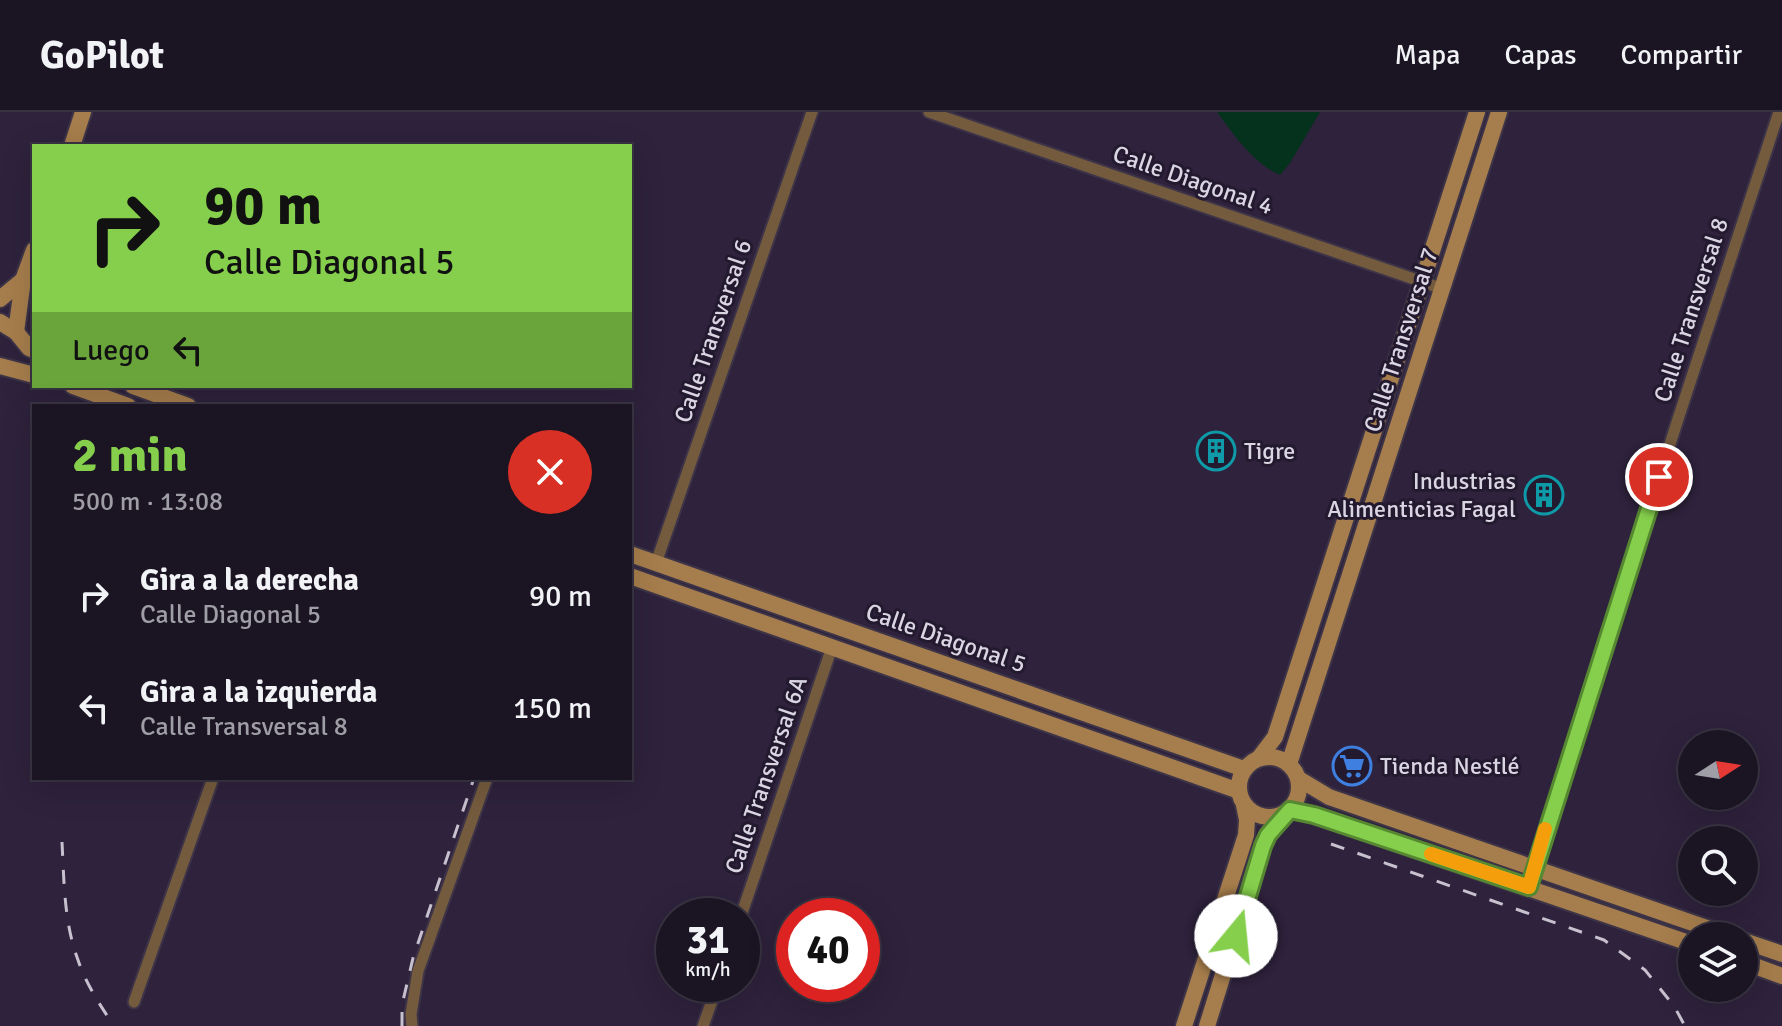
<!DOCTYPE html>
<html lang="es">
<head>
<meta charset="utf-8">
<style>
	:root { --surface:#1a1423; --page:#231d2b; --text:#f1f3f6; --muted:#9f9ea6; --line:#383341; --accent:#85cf4c }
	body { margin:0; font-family:Signika,sans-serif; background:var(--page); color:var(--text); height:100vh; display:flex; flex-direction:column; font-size:30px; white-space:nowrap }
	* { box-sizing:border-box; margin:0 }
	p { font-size:26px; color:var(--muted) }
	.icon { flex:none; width:44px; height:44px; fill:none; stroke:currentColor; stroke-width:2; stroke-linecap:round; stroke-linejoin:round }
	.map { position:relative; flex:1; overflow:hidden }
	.sheet { position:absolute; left:32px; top:292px; width:600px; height:376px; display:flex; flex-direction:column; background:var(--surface); border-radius:0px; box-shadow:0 8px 32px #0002,0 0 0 2px var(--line) }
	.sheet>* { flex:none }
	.top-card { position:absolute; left:32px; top:32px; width:600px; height:244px; border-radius:0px; box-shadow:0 8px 32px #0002,0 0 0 2px var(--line); background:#85cf4c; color:#111; overflow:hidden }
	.needle { width:52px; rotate:78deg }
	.tools { position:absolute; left:1678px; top:618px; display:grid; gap:16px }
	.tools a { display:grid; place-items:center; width:80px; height:80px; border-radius:50%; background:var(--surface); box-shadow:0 8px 32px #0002,0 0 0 2px var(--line); font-size:40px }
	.speed { position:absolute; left:656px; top:786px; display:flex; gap:16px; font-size:40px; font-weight:700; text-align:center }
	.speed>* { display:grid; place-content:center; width:104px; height:104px; border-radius:50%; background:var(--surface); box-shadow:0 8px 32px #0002,0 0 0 2px var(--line); line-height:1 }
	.speed small { font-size:20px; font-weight:400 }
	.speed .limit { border:12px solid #d22; background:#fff; color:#111 }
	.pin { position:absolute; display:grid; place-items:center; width:68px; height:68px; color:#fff; margin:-34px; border:4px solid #fff; border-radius:50%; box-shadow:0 2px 8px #0007 }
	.me { position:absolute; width:88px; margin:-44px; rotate:17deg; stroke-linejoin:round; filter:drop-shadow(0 0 6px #0008) }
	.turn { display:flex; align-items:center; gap:28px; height:168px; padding:0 40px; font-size:36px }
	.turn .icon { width:104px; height:104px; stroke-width:2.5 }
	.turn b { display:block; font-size:56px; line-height:68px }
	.then { display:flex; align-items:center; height:76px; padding:0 40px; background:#0003; gap:16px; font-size:30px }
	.round { display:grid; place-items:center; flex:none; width:84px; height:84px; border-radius:42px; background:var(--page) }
	.head { display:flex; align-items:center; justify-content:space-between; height:136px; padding:0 40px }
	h1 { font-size:48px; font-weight:800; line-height:60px; color:var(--accent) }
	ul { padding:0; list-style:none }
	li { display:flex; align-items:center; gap:24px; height:112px; padding:0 40px }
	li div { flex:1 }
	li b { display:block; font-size:30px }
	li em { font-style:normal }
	header { display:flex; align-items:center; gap:48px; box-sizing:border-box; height:112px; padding:0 40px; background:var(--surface); border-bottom:2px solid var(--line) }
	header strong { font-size:38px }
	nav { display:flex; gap:44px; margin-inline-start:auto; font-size:28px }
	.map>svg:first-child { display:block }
	.built { fill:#2e223c; fill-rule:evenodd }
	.green { fill:#05321c }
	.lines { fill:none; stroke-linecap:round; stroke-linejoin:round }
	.street-casing { stroke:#3d3448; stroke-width:15 }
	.secondary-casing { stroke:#3d3448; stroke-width:20 }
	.street { stroke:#755b3e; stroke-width:11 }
	.secondary { stroke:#a67d4c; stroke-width:16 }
	.rail { stroke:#c6c0cf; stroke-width:3; stroke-dasharray:14 14; stroke-linecap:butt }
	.route-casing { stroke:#568731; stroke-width:20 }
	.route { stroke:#85cf4c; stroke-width:14 }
	.slow { stroke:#f59e0b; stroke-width:14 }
	.labels { text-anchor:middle; stroke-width:6; stroke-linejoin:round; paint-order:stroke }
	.street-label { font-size:24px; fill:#dad5e3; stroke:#231a2f }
	.poi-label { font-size:24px; fill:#dad5e3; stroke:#231a2f; text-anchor:start }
</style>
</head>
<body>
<header>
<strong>GoPilot</strong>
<nav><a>Mapa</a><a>Capas</a><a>Compartir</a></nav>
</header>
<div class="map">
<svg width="1782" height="914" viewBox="0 0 1782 914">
	<rect width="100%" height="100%" fill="#231a2f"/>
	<path class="built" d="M0,0H1782V914H0ZM34,34H630V274H34ZM34,294H630V666H34ZM1692,632H1744V684H1692ZM1692,728H1744V780H1692ZM674,804H742V872H674ZM794,804H862V872H794ZM1692,824H1744V876H1692Z"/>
	<path class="green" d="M1217,0H1320L1290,51L1280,63C1253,51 1234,23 1217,0Z"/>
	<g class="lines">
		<g class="street-casing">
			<g id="street">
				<path d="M929,0L1443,177"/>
				<path d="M656,451L812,0"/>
				<path d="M1529,775L1678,307L1779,0"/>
				<path d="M741,804L832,535"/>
				<path d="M134,890L213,666"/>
				<path d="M412,914L411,902L418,859L487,666"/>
				<path d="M703,914L718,872"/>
			</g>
		</g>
		<g class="secondary-casing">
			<g id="secondary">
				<path d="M72,34L83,0"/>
				<path d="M0,187L23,168"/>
				<path d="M0,210L16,220L29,236L34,238"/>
				<path d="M16,220L23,168L34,138"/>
				<path d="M0,254L34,263"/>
				<path d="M73,274L128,294"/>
				<path d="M133,274L188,294"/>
				<path d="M630,442L1244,657"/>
				<path d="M630,464L1239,679"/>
				<circle cx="1269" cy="675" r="30"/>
				<path d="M1259,646L1275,625L1477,0"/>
				<path d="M1289,652L1499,0"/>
				<path d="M1299,667L1329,685L1730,824"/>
				<path d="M1290,698L1314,703L1692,832"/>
				<path d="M1744,829L1782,842"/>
				<path d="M1744,850L1782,864"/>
				<path d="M1184,914L1246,723L1247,708L1244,693"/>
				<path d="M1207,914L1263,734L1268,723L1284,702"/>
			</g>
		</g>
		<use href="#street" class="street"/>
		<use href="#secondary" class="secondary"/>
		<g class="rail">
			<path d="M62,730C64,769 64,811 78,848C86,872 100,893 114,914"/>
			<path d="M1331,732L1604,828L1645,858L1674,894L1685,914"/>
			<path d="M402,914V893L413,846L474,666"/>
		</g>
	</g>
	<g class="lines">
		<g class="route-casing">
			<path id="route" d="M1236,824L1263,734L1268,723L1290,698L1314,703L1529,775L1659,365"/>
		</g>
		<use href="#route" class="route"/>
		<path class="slow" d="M1431,742L1529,775L1545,717"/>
	</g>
	<defs>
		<g id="building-ring" transform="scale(2)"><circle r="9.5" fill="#231a2f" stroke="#0f9aa8" stroke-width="1.5"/><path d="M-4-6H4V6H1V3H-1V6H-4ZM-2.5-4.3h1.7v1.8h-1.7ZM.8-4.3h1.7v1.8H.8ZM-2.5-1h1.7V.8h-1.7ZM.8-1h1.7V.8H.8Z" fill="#0f9aa8"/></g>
		<g id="supermarket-ring" transform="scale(2)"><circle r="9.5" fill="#231a2f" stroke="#3f7fe0" stroke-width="1.5"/><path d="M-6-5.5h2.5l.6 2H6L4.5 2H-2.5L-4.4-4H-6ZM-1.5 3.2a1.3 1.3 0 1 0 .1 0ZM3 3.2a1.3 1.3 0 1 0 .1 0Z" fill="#3f7fe0"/></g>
	</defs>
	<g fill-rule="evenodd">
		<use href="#building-ring" x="1216" y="339"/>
		<use href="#building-ring" x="1544" y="383"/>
		<use href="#supermarket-ring" x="1352" y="654"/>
	</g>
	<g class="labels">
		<g class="street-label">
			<text transform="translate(1193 68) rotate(19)" y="8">Calle Diagonal 4</text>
			<text transform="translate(1691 198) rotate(-72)" y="8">Calle Transversal 8</text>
			<text transform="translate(713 219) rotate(-71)" y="8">Calle Transversal 6</text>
			<text transform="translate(1401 228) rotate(-72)" y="8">Calle Transversal 7</text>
			<text transform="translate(946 526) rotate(19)" y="8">Calle Diagonal 5</text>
			<text transform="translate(766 663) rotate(-71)" y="8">Calle Transversal 6A</text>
		</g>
		<g class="poi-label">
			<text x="1244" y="347">Tigre</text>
			<text x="1516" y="377" text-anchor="end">Industrias<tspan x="1516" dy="28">Alimenticias Fagal</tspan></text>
			<text x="1380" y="662">Tienda Nestlé</text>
		</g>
	</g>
</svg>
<div class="tools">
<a><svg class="needle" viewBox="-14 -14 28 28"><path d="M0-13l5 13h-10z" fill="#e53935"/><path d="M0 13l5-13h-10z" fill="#9f9ea6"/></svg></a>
<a><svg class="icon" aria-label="search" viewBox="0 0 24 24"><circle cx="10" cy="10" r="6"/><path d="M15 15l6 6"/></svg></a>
<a><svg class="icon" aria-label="layers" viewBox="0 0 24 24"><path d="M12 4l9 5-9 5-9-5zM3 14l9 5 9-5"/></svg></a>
</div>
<div class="speed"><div>31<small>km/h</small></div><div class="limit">40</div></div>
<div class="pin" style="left:1659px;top:365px;background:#d93025"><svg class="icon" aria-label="arrive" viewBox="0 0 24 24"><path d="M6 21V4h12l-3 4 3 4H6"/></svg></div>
<svg class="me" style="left:1236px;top:824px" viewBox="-20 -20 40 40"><circle r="19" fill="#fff"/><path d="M0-13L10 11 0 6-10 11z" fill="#85cf4c"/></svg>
<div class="top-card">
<div class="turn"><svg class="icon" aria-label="right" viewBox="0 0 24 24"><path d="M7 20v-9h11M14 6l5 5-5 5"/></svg><div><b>90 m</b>Calle Diagonal 5</div></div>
<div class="then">Luego<svg class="icon" aria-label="left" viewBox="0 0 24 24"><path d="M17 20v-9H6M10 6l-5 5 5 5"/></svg></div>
</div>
<section class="sheet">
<div class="head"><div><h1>2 min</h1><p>500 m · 13:08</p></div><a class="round" style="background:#d93025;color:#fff"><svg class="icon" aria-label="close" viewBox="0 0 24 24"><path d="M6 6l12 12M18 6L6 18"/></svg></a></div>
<ul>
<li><svg class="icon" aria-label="right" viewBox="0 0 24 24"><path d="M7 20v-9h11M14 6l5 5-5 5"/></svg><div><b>Gira a la derecha</b><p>Calle Diagonal 5</p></div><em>90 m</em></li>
<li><svg class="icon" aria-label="left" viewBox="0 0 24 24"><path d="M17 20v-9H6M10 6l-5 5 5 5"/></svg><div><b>Gira a la izquierda</b><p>Calle Transversal 8</p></div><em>150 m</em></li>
</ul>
</section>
</div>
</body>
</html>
